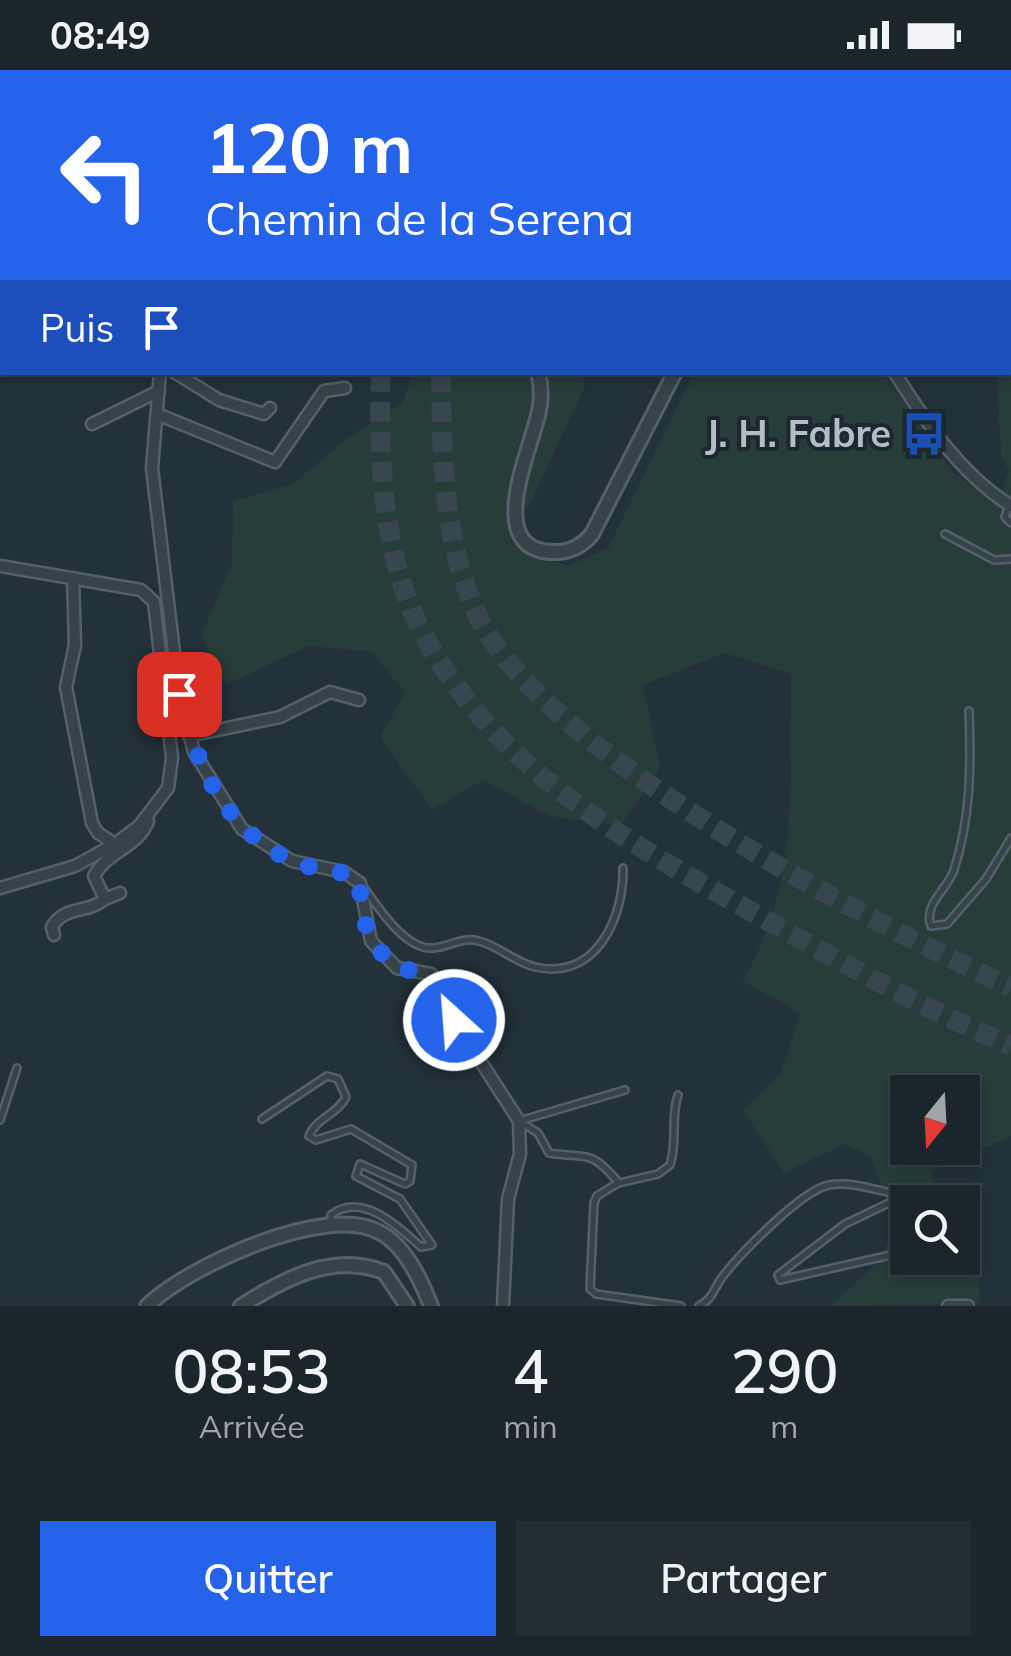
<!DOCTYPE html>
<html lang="fr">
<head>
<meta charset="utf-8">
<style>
	:root { --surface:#1a252c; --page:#232d34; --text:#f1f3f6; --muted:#9fa5a9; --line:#384248; --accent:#2563eb }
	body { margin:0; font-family:Mulish,sans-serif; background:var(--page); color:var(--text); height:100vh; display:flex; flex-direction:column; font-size:38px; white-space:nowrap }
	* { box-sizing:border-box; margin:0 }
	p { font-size:32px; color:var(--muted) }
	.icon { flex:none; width:55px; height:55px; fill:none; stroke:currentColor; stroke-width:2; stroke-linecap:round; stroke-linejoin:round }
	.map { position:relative; height:1236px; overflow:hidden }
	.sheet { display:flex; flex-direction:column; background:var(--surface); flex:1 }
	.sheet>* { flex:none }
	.hud { position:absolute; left:0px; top:0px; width:1012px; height:305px; box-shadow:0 5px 15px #0003,0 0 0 2px var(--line); background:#2563eb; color:#fff; overflow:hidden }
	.needle { width:65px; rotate:198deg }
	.fabs { position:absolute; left:890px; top:1005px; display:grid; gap:20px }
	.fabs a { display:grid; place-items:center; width:90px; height:90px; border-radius:0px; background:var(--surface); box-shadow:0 5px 15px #0003,0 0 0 2px var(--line); font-size:50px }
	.pin { position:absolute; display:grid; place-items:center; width:85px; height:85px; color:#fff; margin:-42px; border-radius:20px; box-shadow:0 5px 15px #0006 }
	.me { position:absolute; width:110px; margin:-55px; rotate:334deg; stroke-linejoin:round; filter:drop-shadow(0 0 8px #0008) }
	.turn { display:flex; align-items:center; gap:35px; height:210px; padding:0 40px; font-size:45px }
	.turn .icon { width:130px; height:130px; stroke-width:2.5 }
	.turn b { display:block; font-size:70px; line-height:85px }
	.then { display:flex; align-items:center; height:95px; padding:0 40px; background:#0003; gap:20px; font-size:38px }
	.eta { display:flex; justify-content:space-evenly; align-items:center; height:170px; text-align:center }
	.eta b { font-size:60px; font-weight:600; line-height:70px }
	.action { display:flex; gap:20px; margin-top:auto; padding:20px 40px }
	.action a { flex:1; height:115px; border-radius:0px; background:var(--accent); color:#fff; font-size:40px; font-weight:600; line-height:115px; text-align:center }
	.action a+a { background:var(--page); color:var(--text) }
	.status { display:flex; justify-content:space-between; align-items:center; height:70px; padding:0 50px; background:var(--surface); direction:ltr }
	.status svg { height:28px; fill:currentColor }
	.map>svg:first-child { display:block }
	.green { fill:#263d3a; fill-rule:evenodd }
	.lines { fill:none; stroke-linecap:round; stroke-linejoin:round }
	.motorway-tunnel { stroke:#38464f; stroke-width:20; stroke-dasharray:20 10; stroke-linecap:butt }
	.service-casing { stroke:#556068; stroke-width:10 }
	.minor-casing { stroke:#556068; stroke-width:15 }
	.tertiary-casing { stroke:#556068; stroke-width:18 }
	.motorway-casing { stroke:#424d55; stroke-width:25 }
	.service { stroke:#37434a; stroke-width:5 }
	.minor { stroke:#37434a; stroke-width:10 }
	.tertiary { stroke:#37434a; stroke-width:12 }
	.motorway { stroke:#706054; stroke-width:20 }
	.route { stroke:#2563eb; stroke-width:18; stroke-dasharray:0 32.4 }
	.labels { text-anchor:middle; stroke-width:8; stroke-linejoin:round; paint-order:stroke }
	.poi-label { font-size:38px; font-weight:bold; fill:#b2bec6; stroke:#1c272f; text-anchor:end }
</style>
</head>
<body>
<div class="status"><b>08:49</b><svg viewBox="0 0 49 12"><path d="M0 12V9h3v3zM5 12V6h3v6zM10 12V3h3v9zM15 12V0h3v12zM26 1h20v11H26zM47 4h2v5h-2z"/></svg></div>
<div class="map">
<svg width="1011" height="1236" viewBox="0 0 1011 1236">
	<rect width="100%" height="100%" fill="#23313a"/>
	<g class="green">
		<path d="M0,0H150L2,2L0,95Z"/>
		<path d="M1011,297V1066L931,1102L936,1127L959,1132H908V1188H962L963,1133L975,1136L980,1234L831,1236L879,1191L896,1154L870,1086L845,1074L784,1103L743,1040L782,1002L800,943L742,911C800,818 790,710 791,604L725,583L643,615L660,698L620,756L549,746L483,710L432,740L380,667L405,623L372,582L309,576L226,615L201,566L232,494L233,432L294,413L346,369L402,333L413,303H529L538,324L509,434L512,473L567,496L608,478L694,303H883L952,401L996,435L1009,401L1001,385L997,304L1010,302ZM908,1022H962V1078H908Z"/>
		<path d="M546,303H583L585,316L528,438L521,434L548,329Z"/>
	</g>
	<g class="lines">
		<g class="motorway-tunnel">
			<path d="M381,302C378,384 382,482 419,556C491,697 628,773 761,847C842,893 925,939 1011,976"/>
			<path d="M441,302C442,386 442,471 479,548C546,684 871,853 1011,917"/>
		</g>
		<g class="service-casing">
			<g id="service">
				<path d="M523,0L524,2"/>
				<path d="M850,0L854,2"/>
				<path d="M921,0L922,2"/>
				<path d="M762,2L763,0"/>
				<path d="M1008,438L1005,447L1011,453"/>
				<path d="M945,464L994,490L1011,489"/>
				<path d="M969,641C971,696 971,747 954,800C948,819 923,834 931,856L947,854L986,809L1011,768"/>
				<path d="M365,819C379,839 406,880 433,878C450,877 462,866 479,871C499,876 514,892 535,897C596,911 624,848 623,798"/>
				<path d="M262,1049L327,1006L338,1009L346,1027C338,1044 316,1048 309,1066L316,1070L351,1059L412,1095L410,1111L405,1114L360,1094L356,1106L400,1129L432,1175L421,1177C399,1157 362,1121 331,1145V1153"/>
				<path d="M0,1050L17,998"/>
				<path d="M519,1051L625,1020"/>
				<path d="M522,1053L538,1063L549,1083C590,1089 590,1079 619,1113L658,1104L670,1095C678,1071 670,1049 678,1025"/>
				<path d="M618,1113L597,1126L594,1133L590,1219L596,1224L681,1236"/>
				<path d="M699,1236C713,1229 714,1218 723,1206C741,1183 802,1120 829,1115C850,1111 871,1119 891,1123L893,1131L845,1154L778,1205L780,1210L895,1184"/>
			</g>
		</g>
		<g class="minor-casing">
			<g id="minor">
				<path d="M160,302L152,398L179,624L194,682L242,759L292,791L344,802L360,813L371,871L397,898L431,904L438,911L454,950L519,1051L520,1084L508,1129L503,1236"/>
				<path d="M174,302L219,330L264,344L270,338"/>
				<path d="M894,302C927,353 959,403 1011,436"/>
				<path d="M157,344L275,392L324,321L345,318"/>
				<path d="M92,354L159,321"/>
				<path d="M0,496L141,520L154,532L172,688L168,718L139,756L115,774L75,796L0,818"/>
				<path d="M73,508L75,575L66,617L92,753L98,763L115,774"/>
				<path d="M189,666L280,647L330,622L359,630"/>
				<path d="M120,823L105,829L94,806C106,782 139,777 148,751"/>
				<path d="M54,865L52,857C64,835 88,844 105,829"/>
				<path d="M948,1236H968"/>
			</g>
		</g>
		<g class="tertiary-casing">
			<g id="tertiary">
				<path d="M307,0L308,2"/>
				<path d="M342,0V2"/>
				<path d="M121,2V0"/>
				<path d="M730,2L732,0"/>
				<path d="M0,165L2,159"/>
				<path d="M538,302C541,315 542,328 539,341C532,378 479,486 559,482C573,481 583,475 592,464L675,302"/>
				<path d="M147,1236C188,1196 326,1133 379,1162C405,1175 421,1210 431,1236"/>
				<path d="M241,1236C284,1209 333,1182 384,1202L407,1236"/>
			</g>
		</g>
		<g class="motorway-casing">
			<g id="motorway">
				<path d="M436,0V2"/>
				<path d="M392,2L393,0"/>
			</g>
		</g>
		<use href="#service" class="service"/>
		<use href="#minor" class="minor"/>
		<use href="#tertiary" class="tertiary"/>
		<use href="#motorway" class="motorway"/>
	</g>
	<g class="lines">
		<path class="route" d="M179,624C196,694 225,762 295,792C314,800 336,798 355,808L360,813C360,862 379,901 431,904L454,950"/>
	</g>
	<defs>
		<g id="bus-bare" transform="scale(3.45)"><path d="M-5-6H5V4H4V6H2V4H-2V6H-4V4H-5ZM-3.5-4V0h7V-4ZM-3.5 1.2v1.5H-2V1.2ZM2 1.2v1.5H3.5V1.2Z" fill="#1a4fb4" stroke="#1c272f" stroke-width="2.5" paint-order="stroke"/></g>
	</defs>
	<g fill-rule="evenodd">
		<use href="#bus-bare" x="924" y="364"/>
	</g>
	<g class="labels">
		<g class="poi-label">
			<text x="891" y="377">J. H. Fabre</text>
		</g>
	</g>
</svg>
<div class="fabs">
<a><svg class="needle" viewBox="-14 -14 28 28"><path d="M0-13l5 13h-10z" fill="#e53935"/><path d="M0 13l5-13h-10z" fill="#9fa5a9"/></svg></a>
<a><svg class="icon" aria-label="search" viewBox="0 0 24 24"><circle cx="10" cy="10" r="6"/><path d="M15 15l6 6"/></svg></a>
</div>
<div class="pin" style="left:179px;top:624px;background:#d93025"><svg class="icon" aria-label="arrive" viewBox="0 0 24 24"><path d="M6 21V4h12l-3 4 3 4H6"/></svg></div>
<svg class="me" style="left:454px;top:950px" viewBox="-20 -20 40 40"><circle r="17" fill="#2563eb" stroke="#fff" stroke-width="3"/><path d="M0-11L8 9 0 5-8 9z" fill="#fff"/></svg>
<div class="hud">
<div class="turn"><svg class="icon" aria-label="left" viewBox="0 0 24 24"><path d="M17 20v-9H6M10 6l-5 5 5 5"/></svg><div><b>120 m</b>Chemin de la Serena</div></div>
<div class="then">Puis<svg class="icon" aria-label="arrive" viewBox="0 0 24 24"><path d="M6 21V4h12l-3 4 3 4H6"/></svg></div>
</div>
</div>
<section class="sheet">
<div class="eta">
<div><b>08:53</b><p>Arrivée</p></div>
<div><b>4</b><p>min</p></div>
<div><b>290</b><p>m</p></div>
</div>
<div class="action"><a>Quitter</a><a>Partager</a></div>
</section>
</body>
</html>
